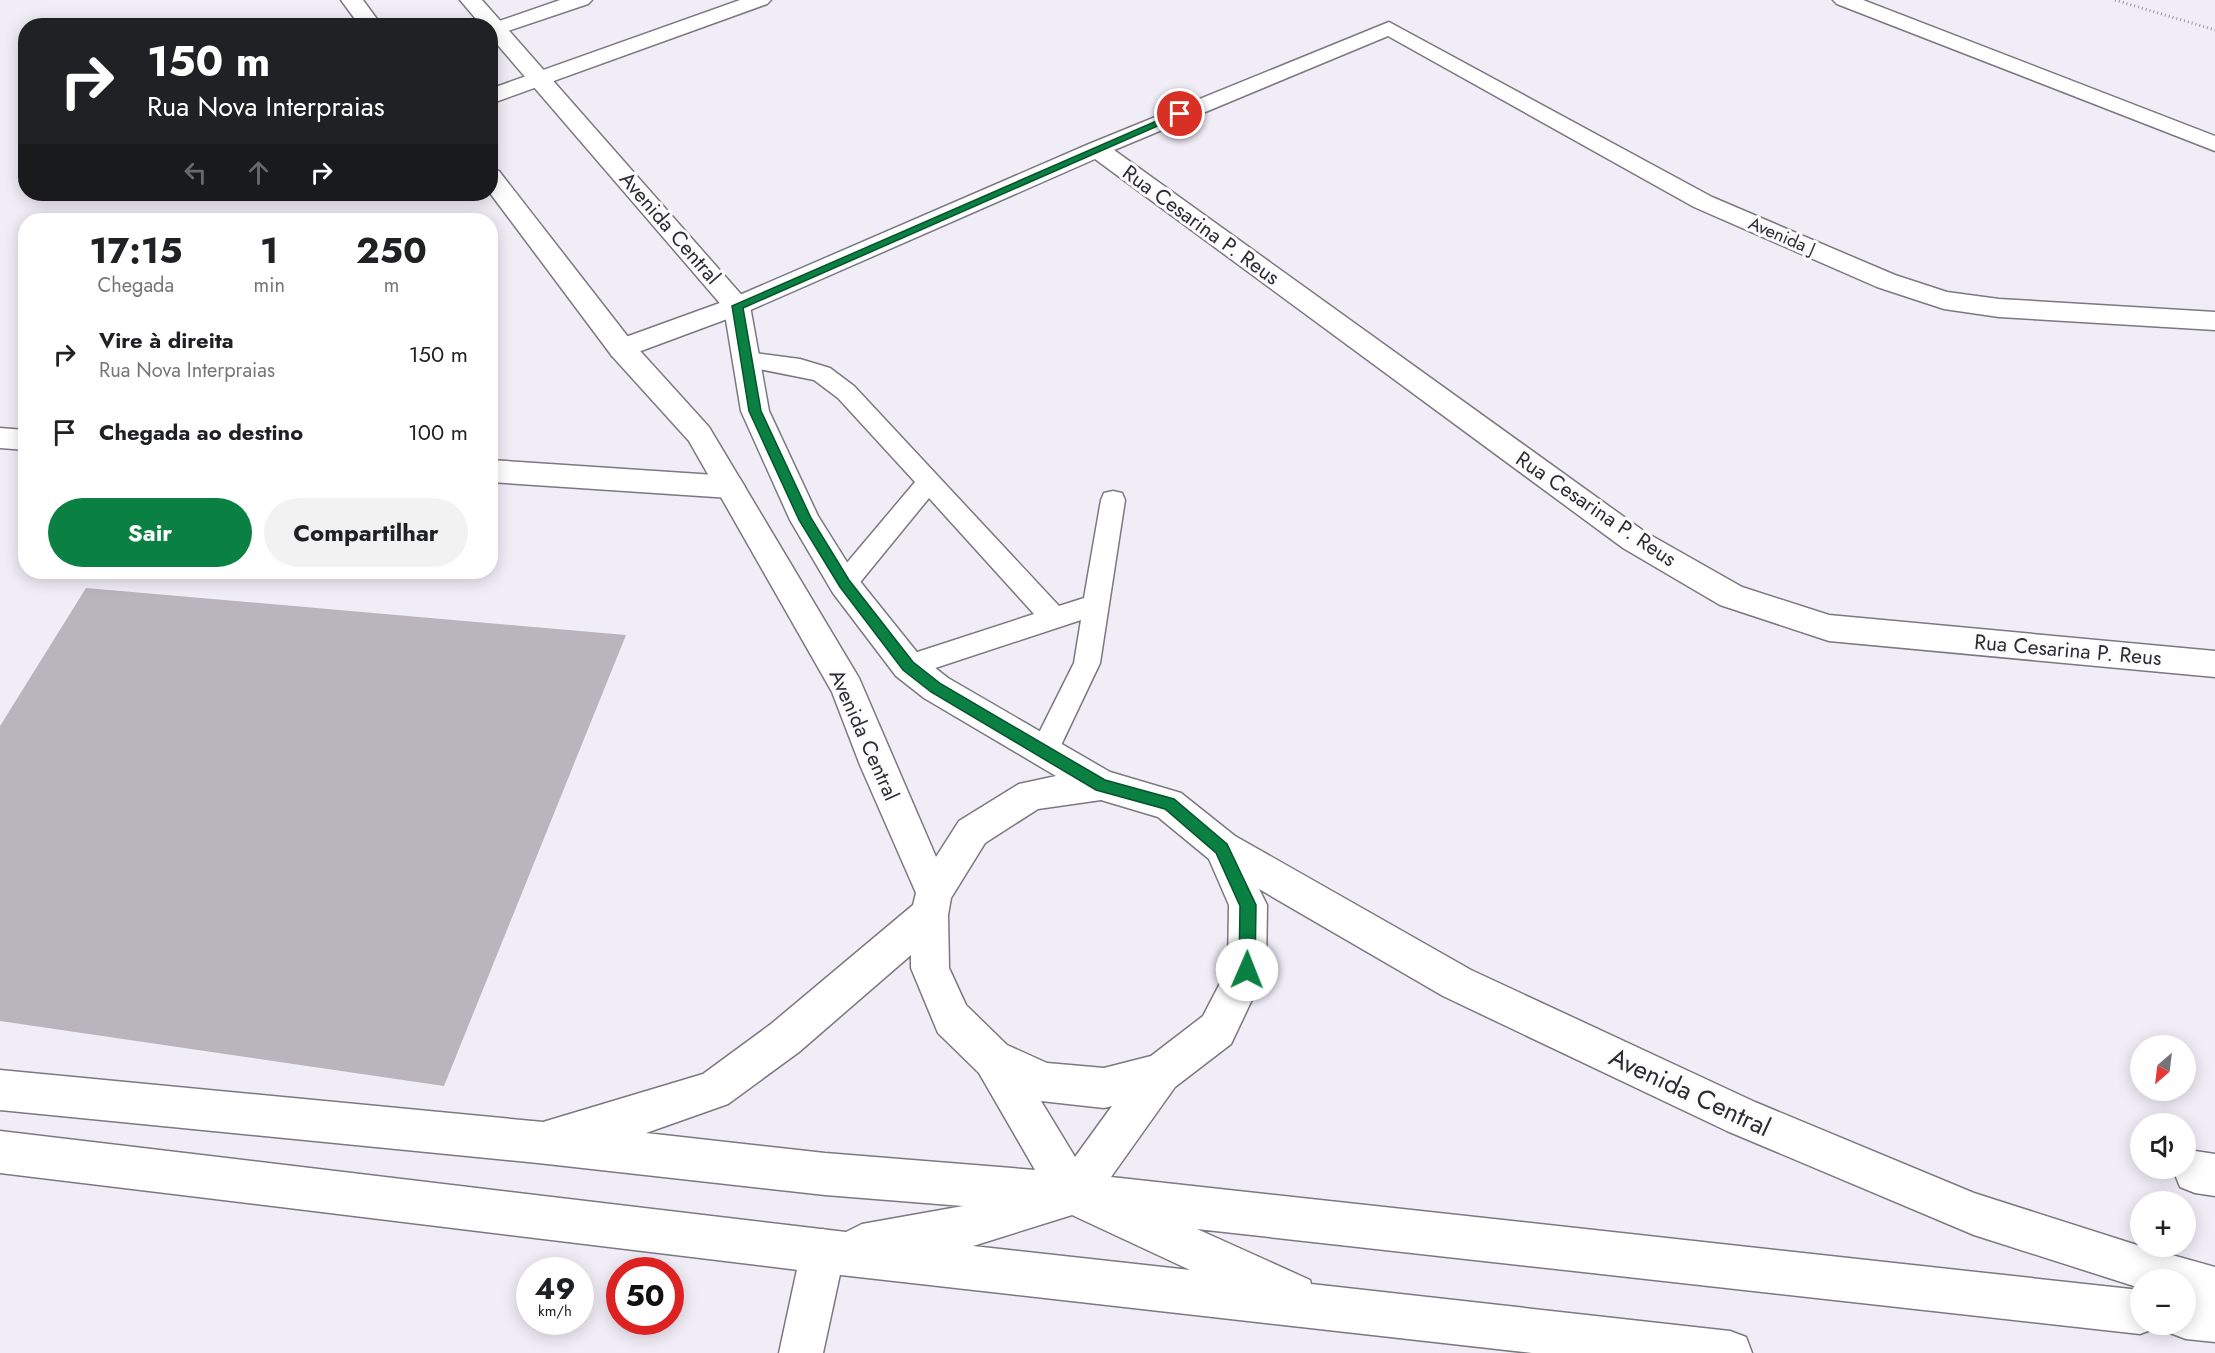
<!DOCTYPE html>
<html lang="pt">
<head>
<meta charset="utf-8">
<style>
	:root { --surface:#fff; --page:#f2f2f2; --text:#202124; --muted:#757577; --accent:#0b8043 }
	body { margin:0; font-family:Jost,sans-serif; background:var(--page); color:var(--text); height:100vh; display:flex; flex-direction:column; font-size:22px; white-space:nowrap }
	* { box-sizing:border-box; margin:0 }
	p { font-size:20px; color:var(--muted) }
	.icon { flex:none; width:33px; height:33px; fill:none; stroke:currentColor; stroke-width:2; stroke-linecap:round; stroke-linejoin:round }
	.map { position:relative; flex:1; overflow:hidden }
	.side { position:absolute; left:18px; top:213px; width:480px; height:366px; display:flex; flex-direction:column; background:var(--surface); border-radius:24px; box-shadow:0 3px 15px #0003 }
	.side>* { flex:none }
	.guide { position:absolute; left:18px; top:18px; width:480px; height:183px; border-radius:24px; box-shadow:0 3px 15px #0003; background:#202124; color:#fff; overflow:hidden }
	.needle { width:39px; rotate:208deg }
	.controls { position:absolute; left:2130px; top:1035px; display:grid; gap:12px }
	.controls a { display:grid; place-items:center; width:66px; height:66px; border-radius:50%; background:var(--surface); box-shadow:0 3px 15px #0003; font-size:30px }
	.speed { position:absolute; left:516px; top:1257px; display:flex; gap:12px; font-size:30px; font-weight:700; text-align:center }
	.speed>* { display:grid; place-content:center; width:78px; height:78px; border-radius:50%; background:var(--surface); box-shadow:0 3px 15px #0003; line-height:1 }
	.speed small { font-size:15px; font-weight:400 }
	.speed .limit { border:9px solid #d22; background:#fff; color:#111 }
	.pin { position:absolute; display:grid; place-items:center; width:51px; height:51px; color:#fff; margin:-26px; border:3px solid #fff; border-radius:50%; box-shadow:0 2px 6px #0007 }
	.me { position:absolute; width:66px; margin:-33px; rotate:1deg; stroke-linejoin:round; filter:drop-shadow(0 0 4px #0008) }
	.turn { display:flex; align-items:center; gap:21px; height:126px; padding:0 30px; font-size:27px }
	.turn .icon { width:78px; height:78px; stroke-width:2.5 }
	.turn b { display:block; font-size:42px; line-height:51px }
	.lanes { display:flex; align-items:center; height:57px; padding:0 30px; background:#0003; justify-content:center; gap:30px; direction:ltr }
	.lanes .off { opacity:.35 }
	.eta { display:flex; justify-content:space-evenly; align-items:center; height:102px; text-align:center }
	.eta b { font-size:36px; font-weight:700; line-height:42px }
	.action { display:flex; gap:12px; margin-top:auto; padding:12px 30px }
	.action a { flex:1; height:69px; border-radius:36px; background:var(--accent); color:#fff; font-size:24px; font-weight:700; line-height:69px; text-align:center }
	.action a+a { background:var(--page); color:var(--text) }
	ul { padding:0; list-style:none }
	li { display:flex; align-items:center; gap:18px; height:78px; padding:0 30px }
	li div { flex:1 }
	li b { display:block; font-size:22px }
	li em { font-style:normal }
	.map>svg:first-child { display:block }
	.building { fill:#bab4bc }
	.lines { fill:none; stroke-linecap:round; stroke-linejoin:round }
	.lane-casing { stroke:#7a7880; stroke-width:3 }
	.street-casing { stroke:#7a7880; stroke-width:3 }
	.secondary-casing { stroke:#7a7880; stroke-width:3 }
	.path { stroke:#9b989f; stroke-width:3; stroke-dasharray:1 3; stroke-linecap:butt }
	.lane { fill:#fff; fill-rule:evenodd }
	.street { fill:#fff; fill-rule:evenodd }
	.secondary { fill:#fff; fill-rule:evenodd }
	.route { fill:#0b8043; stroke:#07532c; stroke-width:1.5 }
	.labels { text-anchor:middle; stroke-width:6; stroke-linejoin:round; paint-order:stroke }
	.far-street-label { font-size:18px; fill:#2d2c2f; stroke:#fcfcfe }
	.street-label { font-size:21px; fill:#2d2c2f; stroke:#fcfcfe }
	.near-street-label { font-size:26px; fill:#2d2c2f; stroke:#fcfcfe }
</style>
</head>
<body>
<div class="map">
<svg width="2215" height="1353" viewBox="0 0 2215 1353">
	<rect width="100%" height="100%" fill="#f0edf7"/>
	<path class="building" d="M86,588L626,635L444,1086L0,1021V726Z"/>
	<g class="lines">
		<g class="lane-casing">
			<path id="lane" d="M747,352L800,359L830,368L854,386L1059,606L1084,598L1101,500L1104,493L1113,491L1122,493L1125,500L1100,663L1054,760L1044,763L1034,760L1030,751L1074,663L1081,620L908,677L899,674L895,666L899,658L1034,614L929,498L853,591L844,594L835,591L831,584L835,577L915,482L838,398L814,380L739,365L736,360L739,355Z"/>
		</g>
		<g class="street-casing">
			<g id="street">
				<path d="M560,0H592L588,4L490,37V26H485Z"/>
				<path d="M740,0H771L767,4L490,104V89Z"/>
				<path d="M1833,0H1863L2215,136V151L1837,4Z"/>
				<path d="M1389,22L1712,197L1895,275L1947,292L1999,299L2215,312V330L1999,317L1944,309L1877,287L1694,207L1388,36L1114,150L1645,532L1742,587L1829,615L2215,651V677L1829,641L1720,605L1623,548L1095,159L746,312L622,358L612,356L608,349L612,342L728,300L1089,144Z"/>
				<path d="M0,428L26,430V450L0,448Z"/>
				<path d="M490,460L730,476L740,479L745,487L740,495L730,498L490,482Z"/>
				<path d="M2195,1151L2215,1154V1196L2195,1193L2180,1187L2174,1172L2176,1168H2186V1155Z"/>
				<path d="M823,1229L838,1236L845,1251L823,1353H779L801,1251L808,1236Z"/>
			</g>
		</g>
		<g class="secondary-casing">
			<g id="secondary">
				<path d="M341,0H363L382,26H360Z"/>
				<path d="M460,0H482L746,300L750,306L769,411L818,516L855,575L920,656L948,678L1110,772L1181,793L1235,836L1471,970L1755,1102L1974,1193L2140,1246L2215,1267V1342L2186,1339L2170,1333L2167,1324H2186V1280H2140V1288L1974,1235L1727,1131L1443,996L1259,889L1267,905L1266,970L1231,1044L1175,1087L1111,1177L2140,1290V1324H2157L2156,1328L2140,1334L1197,1229L1310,1280L1311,1284L1730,1331L1746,1337L1752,1353H1532L823,1273L0,1173V1131L846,1232L862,1224L963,1206L825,1195L538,1163L0,1110V1070L543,1122L703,1074L771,1024L913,905L916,893L860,765L832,692L689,441L612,356L490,193V169L499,171L632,342L709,427L859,678L936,857L959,821L1019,784L1056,776L924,698L896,676L833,593L790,520L741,411L724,308L490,36V26H482ZM1101,800L1158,817L1209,859L1229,905L1228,968L1203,1016L1151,1056L1104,1068L1047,1063L1007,1045L966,1005L949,968L948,915L951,898L985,843L1038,809ZM911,955V968L938,1033L979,1073L1035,1170L825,1153L646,1133L728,1104L799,1052ZM1041,1101L1104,1108L1112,1106L1075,1157ZM1072,1215L1190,1270L973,1246Z"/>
			</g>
		</g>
		<path class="path" d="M2115,0L2215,30"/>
		<use href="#lane" class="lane"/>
		<use href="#street" class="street"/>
		<use href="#secondary" class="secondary"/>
	</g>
	<path class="route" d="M1177,112L1185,114L743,308L761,411L811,518L849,580L913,662L941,684L1105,780L1174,799L1227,844L1256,905L1255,970L1253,976L1247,978L1242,976L1239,970L1240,906L1216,853L1165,809L1096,790L931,692L903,670L840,587L799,520L749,411L732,306Z"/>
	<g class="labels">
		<g class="far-street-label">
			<text transform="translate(1782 236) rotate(23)" y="6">Avenida J</text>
		</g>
		<g class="street-label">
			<text transform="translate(1201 225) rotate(36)" y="7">Rua Cesarina P. Reus</text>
			<text transform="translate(670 228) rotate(49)" y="7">Avenida Central</text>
			<text transform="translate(1596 509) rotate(34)" y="7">Rua Cesarina P. Reus</text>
			<text transform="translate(2068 650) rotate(5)" y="7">Rua Cesarina P. Reus</text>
			<text transform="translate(864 735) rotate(66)" y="7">Avenida Central</text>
		</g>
		<g class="near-street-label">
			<text transform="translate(1690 1092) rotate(25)" y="9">Avenida Central</text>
		</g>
	</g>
</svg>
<div class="controls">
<a><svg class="needle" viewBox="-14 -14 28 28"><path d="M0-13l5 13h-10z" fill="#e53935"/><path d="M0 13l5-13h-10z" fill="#757577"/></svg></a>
<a><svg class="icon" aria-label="sound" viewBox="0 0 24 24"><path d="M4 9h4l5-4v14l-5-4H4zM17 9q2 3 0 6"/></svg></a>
<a>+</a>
<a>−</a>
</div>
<div class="speed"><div>49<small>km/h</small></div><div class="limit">50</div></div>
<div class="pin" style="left:1180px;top:114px;background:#d93025"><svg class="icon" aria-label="arrive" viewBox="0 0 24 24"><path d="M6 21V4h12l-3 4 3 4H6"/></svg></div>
<svg class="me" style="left:1247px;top:970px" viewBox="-20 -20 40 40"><circle r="19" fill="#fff"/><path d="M0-13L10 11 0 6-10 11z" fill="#0b8043"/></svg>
<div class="guide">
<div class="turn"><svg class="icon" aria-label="right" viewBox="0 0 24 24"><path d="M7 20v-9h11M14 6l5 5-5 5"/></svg><div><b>150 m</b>Rua Nova Interpraias</div></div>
<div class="lanes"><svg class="icon off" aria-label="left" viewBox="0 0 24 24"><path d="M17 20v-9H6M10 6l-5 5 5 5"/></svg><svg class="icon off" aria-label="ahead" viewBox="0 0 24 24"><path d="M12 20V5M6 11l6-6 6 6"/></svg><svg class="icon" aria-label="right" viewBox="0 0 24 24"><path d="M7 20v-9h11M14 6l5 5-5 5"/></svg></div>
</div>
<section class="side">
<div class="eta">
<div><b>17:15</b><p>Chegada</p></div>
<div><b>1</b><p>min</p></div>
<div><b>250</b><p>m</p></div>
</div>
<ul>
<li><svg class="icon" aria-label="right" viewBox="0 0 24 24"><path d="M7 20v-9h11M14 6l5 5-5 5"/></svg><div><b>Vire à direita</b><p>Rua Nova Interpraias</p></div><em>150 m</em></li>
<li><svg class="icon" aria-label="arrive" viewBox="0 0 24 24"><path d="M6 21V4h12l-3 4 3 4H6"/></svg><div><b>Chegada ao destino</b></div><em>100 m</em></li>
</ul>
<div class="action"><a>Sair</a><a>Compartilhar</a></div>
</section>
</div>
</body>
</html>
